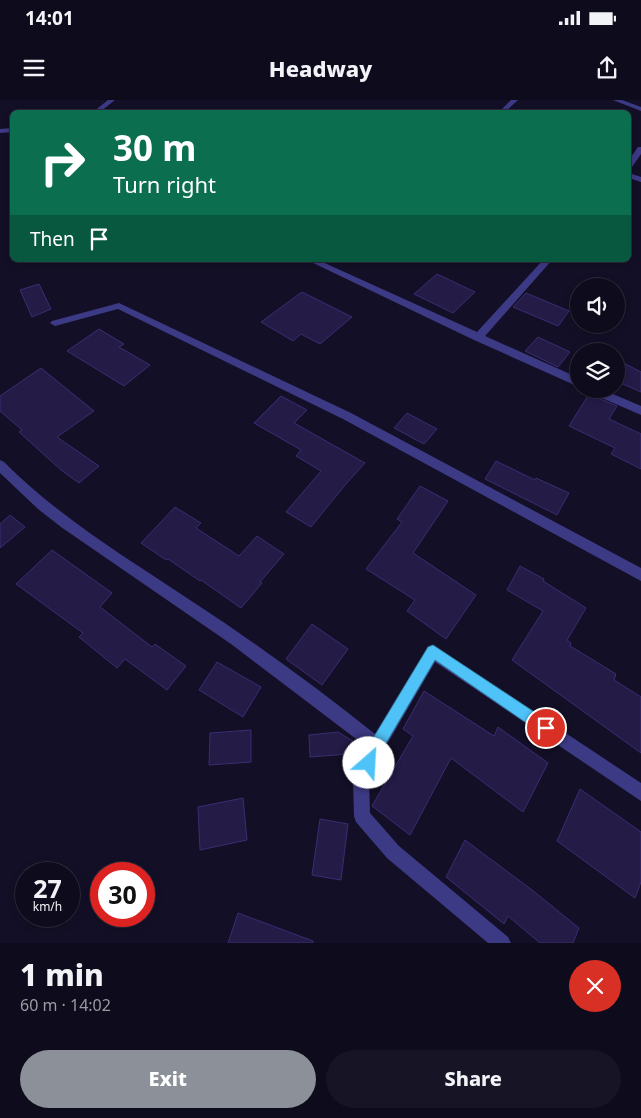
<!DOCTYPE html>
<html lang="en">
<head>
<meta charset="utf-8">
<style>
	:root { --surface:#0e0b1c; --page:#171425; --text:#f1f3f6; --muted:#9b9ba3; --line:#2e2b3b; --accent:#8c9099 }
	body { margin:0; font-family:"Noto Sans",sans-serif; background:var(--page); color:var(--text); height:100vh; display:flex; flex-direction:column; font-size:19px; white-space:nowrap }
	* { box-sizing:border-box; margin:0 }
	p { font-size:16px; color:var(--muted) }
	.icon { flex:none; width:28px; height:28px; fill:none; stroke:currentColor; stroke-width:2; stroke-linecap:round; stroke-linejoin:round }
	.map { position:relative; height:843px; overflow:hidden }
	.drawer { display:flex; flex-direction:column; background:var(--surface); flex:1 }
	.drawer>* { flex:none }
	.hud { position:absolute; left:10px; top:10px; width:621px; height:152px; border-radius:8px; box-shadow:0 2px 8px #0003,0 0 0 1px var(--line); background:#0b6e4f; color:#fff; overflow:hidden }
	.tools { position:absolute; left:570px; top:178px; display:grid; gap:10px }
	.tools a { display:grid; place-items:center; width:55px; height:55px; border-radius:50%; background:var(--surface); box-shadow:0 2px 8px #0003,0 0 0 1px var(--line); font-size:25px }
	.speed { position:absolute; left:15px; top:762px; display:flex; gap:10px; font-size:25px; font-weight:700; text-align:center }
	.speed>* { display:grid; place-content:center; width:65px; height:65px; border-radius:50%; background:var(--surface); box-shadow:0 2px 8px #0003,0 0 0 1px var(--line); line-height:1 }
	.speed small { font-size:12px; font-weight:400 }
	.speed .limit { border:8px solid #d22; background:#fff; color:#111 }
	.pin { position:absolute; display:grid; place-items:center; width:42px; height:42px; color:#fff; margin:-21px; border:2px solid #fff; border-radius:50%; box-shadow:0 1px 5px #0007 }
	.me { position:absolute; width:55px; margin:-28px; rotate:26deg; stroke-linejoin:round; filter:drop-shadow(0 0 4px #0008) }
	.turn { display:flex; align-items:center; gap:18px; height:105px; padding:0 20px; font-size:22px }
	.turn .icon { width:65px; height:65px; stroke-width:2.5 }
	.turn b { display:block; font-size:35px; line-height:42px }
	.then { display:flex; align-items:center; height:48px; padding:0 20px; background:#0003; gap:10px; font-size:19px }
	.round { display:grid; place-items:center; flex:none; width:52px; height:52px; border-radius:26px; background:var(--page) }
	.headline { display:flex; align-items:center; justify-content:space-between; height:85px; padding:0 20px }
	h1 { font-size:30px; font-weight:800; line-height:38px }
	.cta { display:flex; gap:10px; margin-top:auto; padding:10px 20px }
	.cta a { flex:1; height:58px; border-radius:30px; background:var(--accent); color:#fff; font-size:20px; font-weight:800; line-height:58px; text-align:center }
	.cta a+a { background:var(--page); color:var(--text) }
	.status { display:flex; justify-content:space-between; align-items:center; height:35px; padding:0 25px; background:var(--surface); direction:ltr }
	.status svg { height:14px; fill:currentColor }
	header { display:flex; justify-content:space-between; align-items:center; height:65px; padding:0 20px; background:var(--surface); font-size:22px; font-weight:800 }
	.map>svg:first-child { display:block }
	.building { fill:#241b47; stroke:#3b2d73 }
	.lines { fill:none; stroke-linecap:round; stroke-linejoin:round }
	.minor { fill:#3d3a85; fill-rule:evenodd }
	.route { fill:#4fc3f7; stroke:#337fa1 }
</style>
</head>
<body>
<div class="status"><b>14:01</b><svg viewBox="0 0 49 12"><path d="M0 12V9h3v3zM5 12V6h3v6zM10 12V3h3v9zM15 12V0h3v12zM26 1h20v11H26zM47 4h2v5h-2z"/></svg></div>
<header><svg class="icon" aria-label="menu" viewBox="0 0 24 24"><path d="M4 6h16M4 12h16M4 18h16"/></svg>Headway<svg class="icon" aria-label="share" viewBox="0 0 24 24"><path d="M12 15V3M7 8l5-5 5 5M5 13v7h14v-7"/></svg></header>
<div class="map">
<svg width="641" height="843" viewBox="0 0 641 843">
	<rect width="100%" height="100%" fill="#130f26"/>
	<g class="building">
		<path d="M437,174L475,192L453,213L414,194Z"/>
		<path d="M39,184L51,209L32,217L20,190Z"/>
		<path d="M302,192L352,217L320,244L301,234L293,241L261,222Z"/>
		<path d="M526,193L569,211L558,226L513,207Z"/>
		<path d="M99,229L124,244L119,247L150,265L124,286L67,251Z"/>
		<path d="M538,237L570,252L558,267L525,251Z"/>
		<path d="M616,259L641,272V292L616,281Z"/>
		<path d="M41,268L94,311L57,337L99,366L79,383L61,370L19,332L22,330L0,311V296Z"/>
		<path d="M589,294L617,306L609,319L641,334V369L611,354L615,348L569,326Z"/>
		<path d="M281,296L307,310L294,323L365,363L345,385L311,427L286,412L321,371L296,356L301,350L254,323Z"/>
		<path d="M407,313L437,329L424,344L394,328Z"/>
		<path d="M496,361L535,380L536,378L569,393L557,415L485,379Z"/>
		<path d="M420,386L448,401L413,453L476,495L446,539L407,511L415,500L366,469L402,422L397,419Z"/>
		<path d="M175,407L201,423L196,428L239,456L257,436L284,454L260,482L262,483L241,508L201,480L200,481L168,459L166,460L141,443Z"/>
		<path d="M10,415L25,427L0,448V424Z"/>
		<path d="M52,450L112,493L100,507L152,547L155,544L186,566L167,590L125,559L117,568L79,537L83,533L16,484Z"/>
		<path d="M520,466L544,479L543,481L586,508L567,540L571,543L570,546L616,574L614,580L641,597V653L512,560L543,511L507,490Z"/>
		<path d="M312,524L348,549L322,585L286,559Z"/>
		<path d="M217,562L261,587L243,617L199,590Z"/>
		<path d="M424,591L494,636L498,627L548,663L523,712L451,658L410,735L372,706L413,636L403,629Z"/>
		<path d="M251,630V662L209,665L210,633Z"/>
		<path d="M338,632L366,649L363,653L310,657L309,635Z"/>
		<path d="M580,689L641,732V782L635,798L557,741Z"/>
		<path d="M243,698L247,740L200,750L198,707Z"/>
		<path d="M320,719L348,724L341,780L312,775Z"/>
		<path d="M465,740L532,790L579,828L573,843H540L508,816L504,824L446,777Z"/>
		<path d="M238,813L313,841V843H228Z"/>
	</g>
	<g class="lines">
		<g class="minor">
			<path d="M108,0H115L100,12H93Z"/>
			<path d="M511,0H518L505,12H499Z"/>
			<path d="M613,0H622L641,7V11Z"/>
			<path d="M12,28V32L0,33V29Z"/>
			<path d="M638,47H641V54L632,67H629V60Z"/>
			<path d="M629,73L641,77V82L629,78Z"/>
			<path d="M307,160H318L477,232L543,160H552L485,236L579,278V287L474,240Z"/>
			<path d="M119,203L351,313L641,468V481L343,319L118,209L55,226L50,223L52,221Z"/>
			<path d="M587,289H601L641,306V315L588,292Z"/>
			<path d="M0,360L4,362C60,418 127,458 193,502C256,543 316,587 375,634L428,547L433,545L641,683V701L435,562L383,651L369,680L370,713L399,746L508,837L511,843H488L387,758L356,722L354,716L353,680L368,648L231,544L61,427L38,409L0,373Z"/>
		</g>
	</g>
	<path class="route" d="M433,545L551,623L553,628L551,633L546,635L541,633L435,560L382,650L374,668L369,670L364,668L362,663L372,640L428,547Z"/>
</svg>
<div class="tools">
<a><svg class="icon" aria-label="sound" viewBox="0 0 24 24"><path d="M4 9h4l5-4v14l-5-4H4zM17 9q2 3 0 6"/></svg></a>
<a><svg class="icon" aria-label="layers" viewBox="0 0 24 24"><path d="M12 4l9 5-9 5-9-5zM3 14l9 5 9-5"/></svg></a>
</div>
<div class="speed"><div>27<small>km/h</small></div><div class="limit">30</div></div>
<div class="pin" style="left:546px;top:628px;background:#d93025"><svg class="icon" aria-label="arrive" viewBox="0 0 24 24"><path d="M6 21V4h12l-3 4 3 4H6"/></svg></div>
<svg class="me" style="left:369px;top:663px" viewBox="-20 -20 40 40"><circle r="19" fill="#fff"/><path d="M0-13L10 11 0 6-10 11z" fill="#4fc3f7"/></svg>
<div class="hud">
<div class="turn"><svg class="icon" aria-label="right" viewBox="0 0 24 24"><path d="M7 20v-9h11M14 6l5 5-5 5"/></svg><div><b>30 m</b>Turn right</div></div>
<div class="then">Then<svg class="icon" aria-label="arrive" viewBox="0 0 24 24"><path d="M6 21V4h12l-3 4 3 4H6"/></svg></div>
</div>
</div>
<section class="drawer">
<div class="headline"><div><h1>1 min</h1><p>60 m · 14:02</p></div><a class="round" style="background:#d93025;color:#fff"><svg class="icon" aria-label="close" viewBox="0 0 24 24"><path d="M6 6l12 12M18 6L6 18"/></svg></a></div>
<div class="cta"><a>Exit</a><a>Share</a></div>
</section>
</body>
</html>
